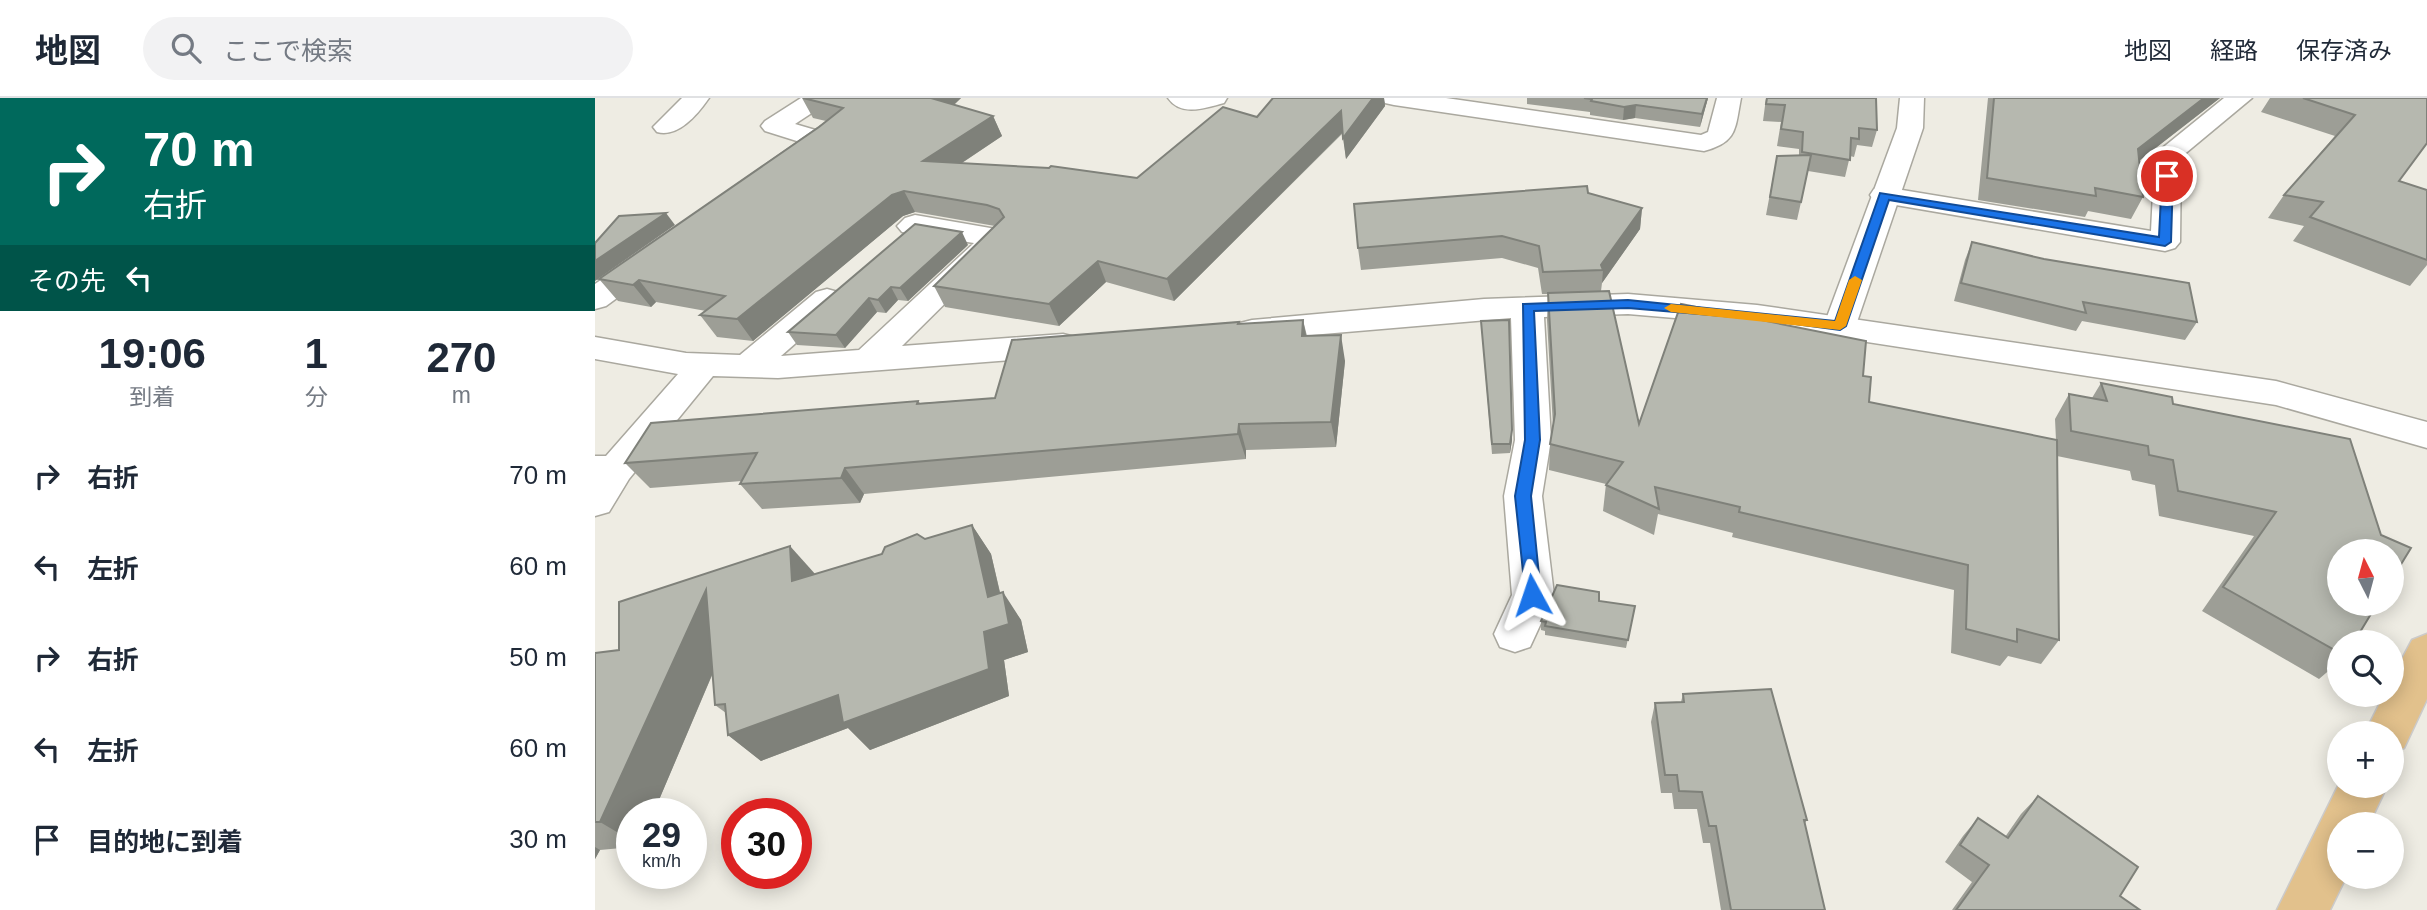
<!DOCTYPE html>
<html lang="ja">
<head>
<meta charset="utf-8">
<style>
	:root { --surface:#fff; --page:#f2f2f3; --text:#1f2937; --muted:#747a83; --line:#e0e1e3 }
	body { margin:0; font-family:Helvetica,"Noto Sans JP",sans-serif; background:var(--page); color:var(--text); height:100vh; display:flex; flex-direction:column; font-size:26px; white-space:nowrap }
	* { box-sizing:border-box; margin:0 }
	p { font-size:23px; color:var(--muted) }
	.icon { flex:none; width:38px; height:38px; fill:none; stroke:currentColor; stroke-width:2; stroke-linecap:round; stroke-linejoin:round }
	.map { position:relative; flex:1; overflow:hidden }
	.sheet { display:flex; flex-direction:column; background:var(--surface); width:595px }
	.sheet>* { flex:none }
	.guide { background:#00695c; color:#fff; overflow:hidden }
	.needle { width:46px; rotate:354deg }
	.controls { position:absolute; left:1732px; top:441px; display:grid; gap:14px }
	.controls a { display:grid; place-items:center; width:77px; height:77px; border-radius:50%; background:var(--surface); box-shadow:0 4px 18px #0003; font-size:35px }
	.speed { position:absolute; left:21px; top:700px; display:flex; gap:14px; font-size:35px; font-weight:700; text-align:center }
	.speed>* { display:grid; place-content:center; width:91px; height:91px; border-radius:50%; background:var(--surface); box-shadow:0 4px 18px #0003; line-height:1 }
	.speed small { font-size:18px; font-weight:400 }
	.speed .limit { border:10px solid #d22; background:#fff; color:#111 }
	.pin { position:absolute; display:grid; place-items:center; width:60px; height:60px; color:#fff; margin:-30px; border:4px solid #fff; border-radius:50%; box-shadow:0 2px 7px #0007 }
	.me { position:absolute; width:77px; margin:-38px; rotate:355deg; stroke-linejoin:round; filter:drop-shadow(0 0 5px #0008) }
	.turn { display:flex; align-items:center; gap:24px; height:147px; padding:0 28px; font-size:32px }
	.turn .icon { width:91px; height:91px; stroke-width:2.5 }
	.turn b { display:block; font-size:49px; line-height:60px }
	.then { display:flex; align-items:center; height:66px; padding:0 28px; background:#0003; gap:14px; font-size:26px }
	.eta { display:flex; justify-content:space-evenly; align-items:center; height:119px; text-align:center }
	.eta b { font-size:42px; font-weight:700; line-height:49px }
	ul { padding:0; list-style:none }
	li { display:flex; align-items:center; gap:21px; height:91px; padding:0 28px }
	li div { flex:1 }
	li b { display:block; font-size:26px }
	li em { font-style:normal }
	header { display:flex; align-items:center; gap:42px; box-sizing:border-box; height:98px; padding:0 35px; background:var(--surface); border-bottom:2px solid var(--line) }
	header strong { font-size:33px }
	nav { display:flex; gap:38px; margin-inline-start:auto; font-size:24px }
	.search { width:490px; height:63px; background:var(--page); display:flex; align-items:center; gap:18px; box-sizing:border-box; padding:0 24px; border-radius:38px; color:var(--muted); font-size:26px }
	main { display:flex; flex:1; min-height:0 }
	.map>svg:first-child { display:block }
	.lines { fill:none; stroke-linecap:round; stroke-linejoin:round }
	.street-casing { stroke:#aaa89f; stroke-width:3 }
	.secondary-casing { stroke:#aaa89f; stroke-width:3 }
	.primary-casing { stroke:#cbcaca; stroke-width:3 }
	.street { fill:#fff; fill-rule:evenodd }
	.secondary { fill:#fff; fill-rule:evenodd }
	.primary { fill:#e2c18c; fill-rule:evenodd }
	.wall { fill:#9d9e96 }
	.shaded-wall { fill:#7f817a }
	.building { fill:#b6b8af; stroke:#7f817a; stroke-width:2 }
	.route { fill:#1a73e8; stroke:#114b97; stroke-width:2 }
	.slow { fill:#f59e0b }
</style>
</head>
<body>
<header>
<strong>地図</strong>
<div class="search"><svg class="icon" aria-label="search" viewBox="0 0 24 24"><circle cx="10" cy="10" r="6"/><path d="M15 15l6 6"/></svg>ここで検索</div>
<nav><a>地図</a><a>経路</a><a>保存済み</a></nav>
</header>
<main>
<section class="sheet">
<div class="guide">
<div class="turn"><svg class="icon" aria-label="right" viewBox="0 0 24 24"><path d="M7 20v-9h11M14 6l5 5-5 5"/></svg><div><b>70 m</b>右折</div></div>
<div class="then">その先<svg class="icon" aria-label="left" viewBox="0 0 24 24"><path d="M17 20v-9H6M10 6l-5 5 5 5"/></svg></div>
</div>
<div class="eta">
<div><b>19:06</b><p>到着</p></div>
<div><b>1</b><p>分</p></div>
<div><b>270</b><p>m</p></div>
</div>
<ul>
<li><svg class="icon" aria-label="right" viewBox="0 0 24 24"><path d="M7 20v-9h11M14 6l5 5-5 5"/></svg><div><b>右折</b></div><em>70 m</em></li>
<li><svg class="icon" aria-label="left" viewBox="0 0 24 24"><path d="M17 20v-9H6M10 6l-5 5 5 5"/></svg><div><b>左折</b></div><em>60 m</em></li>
<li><svg class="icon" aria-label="right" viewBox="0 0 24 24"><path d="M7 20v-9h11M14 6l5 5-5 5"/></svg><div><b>右折</b></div><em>50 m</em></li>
<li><svg class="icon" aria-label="left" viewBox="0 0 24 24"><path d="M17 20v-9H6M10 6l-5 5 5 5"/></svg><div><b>左折</b></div><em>60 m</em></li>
<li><svg class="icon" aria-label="arrive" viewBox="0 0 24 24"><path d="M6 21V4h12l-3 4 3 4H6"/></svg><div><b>目的地に到着</b></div><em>30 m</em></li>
</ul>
</section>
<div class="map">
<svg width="1832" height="812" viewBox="0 0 1832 812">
	<rect width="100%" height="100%" fill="#eeece3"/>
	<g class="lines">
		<g class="street-casing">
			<g id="street">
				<path d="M87,0H114C103,16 83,40 62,34L58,29Z"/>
				<path d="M206,0H235L232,5L200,26L234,36L238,42C227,58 203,74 184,70L181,64L205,44L170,33L166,28L170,23Z"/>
				<path d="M573,0H632L629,5C610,10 586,19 573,0Z"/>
				<path d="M787,0H851L1106,37L1113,34L1122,0H1146C1140,30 1143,44 1109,53L799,7L790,5Z"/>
				<path d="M1629,0H1657L1586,59L1585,144L1580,150L1570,153L1289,105L1279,103L1275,97L1279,91L1289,89L1556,133L1560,56Z"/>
				<path d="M320,117L401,131L411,134L416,140L307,248L468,236L480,239L485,247L480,255L468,258L183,280L118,278L34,381L14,414L0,418V358H11L83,276L0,261V239L91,255L145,257L221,194L232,191L243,194L248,201L243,208L186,258L264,252L379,145L307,134L302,128L310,120Z"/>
				<path d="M56,152L67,155L71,161L67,167L11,208L0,211V186L45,155Z"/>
				<path d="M1033,196L1162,207L1681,283L1832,324V350L1681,307L1162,227L1033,216L949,219L956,342L947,398L959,497L935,549L920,554L905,549L899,536L917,497L909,398L920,342L916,220L657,242L645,239L641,232L645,225L657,222L889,201Z"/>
			</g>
		</g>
		<g class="secondary-casing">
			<path id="secondary" d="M1305,0H1329L1328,30L1261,227L1256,234L1245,237L1234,234L1229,227L1302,30Z"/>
		</g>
		<g class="primary-casing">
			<g id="primary">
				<path d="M1832,536V601L1809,650L1797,654V635H1770L1789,597H1797V580L1817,542Z"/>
				<path d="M1745,684V688H1792L1774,726H1745V779H1751L1735,812H1682Z"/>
			</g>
		</g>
		<use href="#street" class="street"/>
		<use href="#secondary" class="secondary"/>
		<use href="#primary" class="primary"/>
	</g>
	<g class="wall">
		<path d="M207,0H366L359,7L398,18L407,38L367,65L542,80L662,19L678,0H789L790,8L751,61L748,35L579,203L511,184L464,228L350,209L339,188L400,128L320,114L308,118L158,243L122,239L105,217L111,213L61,204L56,209L23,203L4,181L231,23L218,20Z"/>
		<path d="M932,0H1113L1105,29L1040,20L1028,22L995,17V14L932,6Z"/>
		<path d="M1171,0H1281L1282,32L1277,49L1262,47L1259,59L1255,58L1250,79L1213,73L1202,122L1171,117L1182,58H1204V51L1182,48L1186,24L1168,23Z"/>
		<path d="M1393,0H1625L1544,63L1548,99L1536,121L1493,113L1490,119L1383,102Z"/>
		<path d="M1675,0H1832L1804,83L1832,92V167L1815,188L1698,143L1709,128L1673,120L1689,97L1740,38L1666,14Z"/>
		<path d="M993,95L1047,110L1045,131L1007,185L1006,193L1044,326L1268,278L1274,304L1461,342L1460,321L1474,296L1497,300L1506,285L1578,306L1755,341L1745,563L1724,581L1607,513L1659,438L1564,418L1560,387L1537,382L1535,373L1462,358L1464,542L1446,566L1413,558L1405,568L1356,555L1359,492L1137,439L1138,435L1063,416L1059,437L1008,413L1011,386L954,372L955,346L958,328L952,222L953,196H947L943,170L907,160L766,172L763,150Z"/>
		<path d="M1377,144L1602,224L1590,242L1487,223L1481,233L1359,203L1370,162Z"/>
		<path d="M373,147L313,203L303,202L291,215L282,214L250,250L202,247L193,234Z"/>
		<path d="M708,222L712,238L750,263L741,349L651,352V361L269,396L265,405L167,411L145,386L147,383L55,390L30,365L323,303L325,305L400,300L645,226Z"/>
		<path d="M886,223L917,342L915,355L897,356Z"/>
		<path d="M377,427L396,456L405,494L426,522L433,554L409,562L414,598L275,652L253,630L166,663L133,637L131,615L120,607L118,575L58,716H37V749L5,752L0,761V555L24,552L220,476L287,456L330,441Z"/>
		<path d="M1004,503L1040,508L1031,550L950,537V533L946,532V523Z"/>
		<path d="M1088,596L1212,722L1210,725L1230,812H1126L1115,745H1108L1102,711H1079L1077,695H1066L1056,624L1060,605L1086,604Z"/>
		<path d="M1443,698L1525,798L1545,812H1357L1377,784L1350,764L1368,738L1383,720L1410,739L1426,716Z"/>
	</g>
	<g class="shaded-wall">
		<path d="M335,0H366L344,20Z"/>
		<path d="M778,0H789L790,8L751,61L748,40Z"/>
		<path d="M1112,0H1113L1105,29L1107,16Z"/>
		<path d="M1609,0H1625L1532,72L1543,51Z"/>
		<path d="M1041,7L1040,20L1028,22L1029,9Z"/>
		<path d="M746,13L749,33L579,203L572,181Z"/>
		<path d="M398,18L407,38L338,84L328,63Z"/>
		<path d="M309,93L320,114L308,118L158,243L142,221L297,97Z"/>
		<path d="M1047,110L1045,131L1007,185L1008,172L1006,167Z"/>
		<path d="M71,115L80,127L0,183V163Z"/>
		<path d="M367,134L373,147L313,203L305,190Z"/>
		<path d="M503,163L511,184L464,228L454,206Z"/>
		<path d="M44,182L61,204L56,209L38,187Z"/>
		<path d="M296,189L303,202L291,215L283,202Z"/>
		<path d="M274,200L282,214L250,250L241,237Z"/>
		<path d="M708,222L713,247L707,238Z"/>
		<path d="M746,237L750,263L741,349L736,324Z"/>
		<path d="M644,326L651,352V361L643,336Z"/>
		<path d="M917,332V342L915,355V346Z"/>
		<path d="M250,370L269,396L265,405L246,380Z"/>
		<path d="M377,427L396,456L412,526L408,494L426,522L433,554L409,562L414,598L275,652L253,630L166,663L133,637L389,534L393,499Z"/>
		<path d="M195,448L221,477L197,483Z"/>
		<path d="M111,492L141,520L58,716H37V743L5,724Z"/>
		<path d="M0,749L5,752L0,761Z"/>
	</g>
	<g class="building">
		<path d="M208,0H336L398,18L328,63L454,70L456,68L542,80L628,9L662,19L678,0H778L748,40L746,13L572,181L503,163L454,206L339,188L409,119L404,111L392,107L309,93L297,97L142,221L105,217L130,198L44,182L38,187L4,181L224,29L248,10Z"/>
		<path d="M989,0H1112L1107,16L1041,7L1029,9L996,3L997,1Z"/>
		<path d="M1172,0H1281L1282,32L1264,30V41L1256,40L1255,62L1207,54L1208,34L1186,31L1190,7L1171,6Z"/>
		<path d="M1399,0H1609L1543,51L1548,99L1500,90L1501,98L1392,80Z"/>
		<path d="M1708,0H1832V45L1804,83L1832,92V162L1715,119L1728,104L1689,97L1760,17Z"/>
		<path d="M1216,57L1206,104L1175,99L1182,58Z"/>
		<path d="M992,88L993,95L1047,110L1006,167L1008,172L948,174L944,148L907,138L763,150L759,106Z"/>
		<path d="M71,115L0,163V145L24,118Z"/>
		<path d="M320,126L367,134L305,190L296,189L283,202L274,200L241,237L193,234Z"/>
		<path d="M1377,144L1449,161L1594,185L1602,224L1488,204L1491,215L1366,185Z"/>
		<path d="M1014,193L1044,326L1086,206L1271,243L1268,278L1276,279L1274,304L1462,342L1464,542L1422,531V544L1371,531L1373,467L1144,414L1145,409L1060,389L1064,411L1011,387L1028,364L955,346L960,316L953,195Z"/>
		<path d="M708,222L707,238L746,237L736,324L644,326L643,336L250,370L246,380L145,386L162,355L30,365L56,325L323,303L322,306L400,300L417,242L644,224L643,226Z"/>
		<path d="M914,222L917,332L915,346H897L886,223Z"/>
		<path d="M1506,285L1577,299L1578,306L1755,341L1786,437L1816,450L1797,481V453H1745V506H1782L1759,544H1745V555L1628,489L1681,414L1583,393L1578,362L1554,357L1553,348L1476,333L1474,296L1512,303Z"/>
		<path d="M377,427L393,499L408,494L414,526L389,534L394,571L248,625L243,597L133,637L130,606L120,607L111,492L5,724H0V555L24,552V504L195,448L197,483L287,456L290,449L322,436L330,441Z"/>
		<path d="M962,487L1004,494V503L1040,508L1033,542L950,528L951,524L946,523Z"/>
		<path d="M1176,591L1212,722H1209L1230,812H1136L1121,728H1114L1107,694L1084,693L1082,677H1070L1060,605L1089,604L1088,596Z"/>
		<path d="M1443,698L1543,769L1525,798L1545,812H1361L1394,767L1365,747L1383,720L1413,740Z"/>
	</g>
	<path class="route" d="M1572,75L1578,78L1576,144L1570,148L1294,102L1251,228L1245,232L1163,221L1033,210L939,213L945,342L936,398L946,497L944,502H931L920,398L930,342L928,206L1033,202L1240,223L1285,95L1564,139L1567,78Z"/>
	<path class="slow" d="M1260,178L1267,182L1251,228L1245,232L1076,214L1069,210L1076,206L1240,223L1254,182Z"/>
</svg>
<div class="controls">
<a><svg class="needle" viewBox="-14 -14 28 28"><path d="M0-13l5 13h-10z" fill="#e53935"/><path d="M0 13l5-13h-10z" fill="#747a83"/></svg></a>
<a><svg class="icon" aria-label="search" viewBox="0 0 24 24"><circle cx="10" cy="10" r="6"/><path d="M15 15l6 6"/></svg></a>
<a>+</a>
<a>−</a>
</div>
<div class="speed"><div>29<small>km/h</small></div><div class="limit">30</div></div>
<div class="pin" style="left:1572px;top:78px;background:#d93025"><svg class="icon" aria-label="arrive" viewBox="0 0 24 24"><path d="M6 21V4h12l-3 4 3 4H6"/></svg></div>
<svg class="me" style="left:937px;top:497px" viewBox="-20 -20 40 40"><path d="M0-17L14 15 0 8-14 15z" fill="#1a73e8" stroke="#fff" stroke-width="4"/></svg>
</div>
</main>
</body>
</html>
